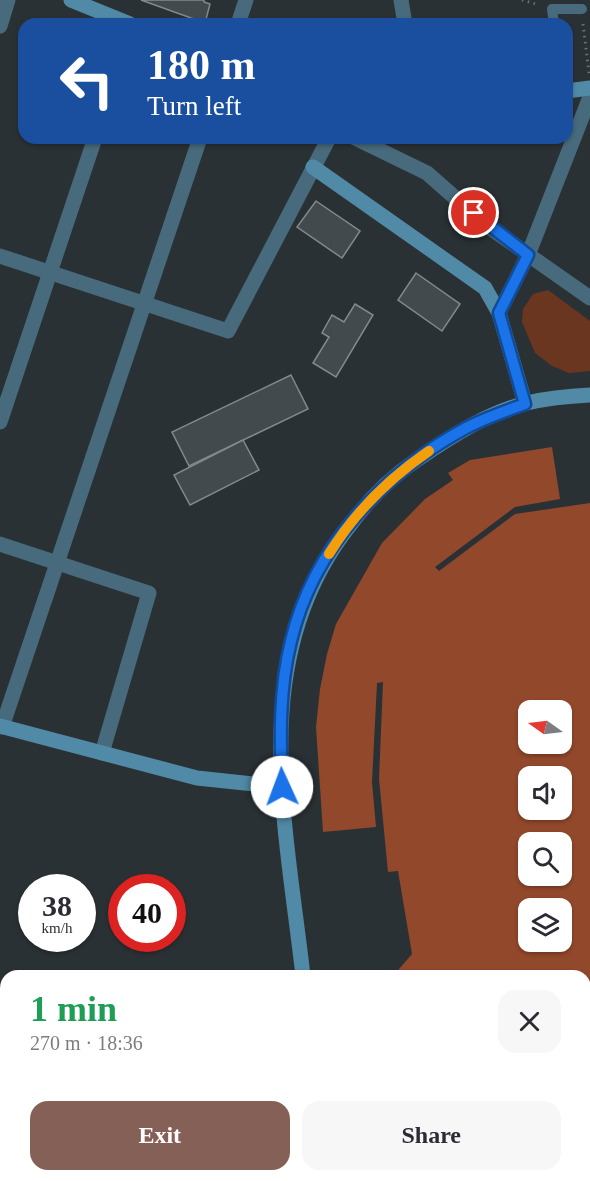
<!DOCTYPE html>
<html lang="en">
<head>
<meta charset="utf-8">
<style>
	:root { --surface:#fff; --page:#f7f7f7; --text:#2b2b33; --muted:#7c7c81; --accent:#856056 }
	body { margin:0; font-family:"Times New Roman",serif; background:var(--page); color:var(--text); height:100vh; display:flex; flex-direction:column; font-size:22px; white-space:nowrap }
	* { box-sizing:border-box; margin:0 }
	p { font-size:20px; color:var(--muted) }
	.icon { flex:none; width:33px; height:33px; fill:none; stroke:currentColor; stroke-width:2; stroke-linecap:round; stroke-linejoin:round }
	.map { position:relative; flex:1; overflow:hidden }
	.sheet { position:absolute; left:0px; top:970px; width:591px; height:212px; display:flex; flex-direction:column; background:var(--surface); border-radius:18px 18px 0 0; box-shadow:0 2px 4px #0004 }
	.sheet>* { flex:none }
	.hud { position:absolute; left:18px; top:18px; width:555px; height:126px; border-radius:18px; box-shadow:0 2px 4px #0004; background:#1a4fa0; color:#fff; overflow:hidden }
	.needle { width:39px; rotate:284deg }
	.fabs { position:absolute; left:518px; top:700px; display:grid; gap:12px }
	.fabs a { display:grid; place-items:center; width:54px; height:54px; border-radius:12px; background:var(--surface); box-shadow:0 2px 4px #0004; font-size:30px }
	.speed { position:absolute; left:18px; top:874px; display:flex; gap:12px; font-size:30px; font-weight:700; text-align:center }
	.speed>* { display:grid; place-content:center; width:78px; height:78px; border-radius:50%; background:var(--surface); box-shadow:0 2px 4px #0004; line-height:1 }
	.speed small { font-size:15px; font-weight:400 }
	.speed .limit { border:9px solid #d22; background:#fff; color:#111 }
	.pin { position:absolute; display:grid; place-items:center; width:51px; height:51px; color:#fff; margin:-26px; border:3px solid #fff; border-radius:50%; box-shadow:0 2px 6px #0007 }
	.me { position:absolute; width:66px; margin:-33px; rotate:358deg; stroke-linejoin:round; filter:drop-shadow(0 0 4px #0008) }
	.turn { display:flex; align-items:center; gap:21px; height:126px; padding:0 30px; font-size:27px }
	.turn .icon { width:78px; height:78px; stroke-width:2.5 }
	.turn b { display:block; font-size:42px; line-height:51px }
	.round { display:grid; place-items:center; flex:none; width:63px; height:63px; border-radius:18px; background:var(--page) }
	.headline { display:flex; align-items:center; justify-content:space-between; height:102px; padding:0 30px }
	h1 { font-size:36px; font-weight:600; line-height:45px; color:#1e9e55 }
	.button { display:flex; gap:12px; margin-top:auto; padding:12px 30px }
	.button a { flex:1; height:69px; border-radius:18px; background:var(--accent); color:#fff; font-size:24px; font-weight:600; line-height:69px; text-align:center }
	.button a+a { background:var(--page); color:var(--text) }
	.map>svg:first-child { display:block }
	.green { fill:#6b3620 }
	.water { fill:#92482b; fill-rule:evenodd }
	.building { fill:#434a4e; stroke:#828a8e; stroke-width:1.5 }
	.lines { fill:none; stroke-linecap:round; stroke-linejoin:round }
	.path { stroke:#6a7073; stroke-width:3; stroke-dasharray:1.5 4.5; stroke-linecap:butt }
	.lane { stroke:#476a7c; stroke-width:10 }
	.street { stroke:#476a7c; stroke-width:15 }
	.secondary { stroke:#518aa6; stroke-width:15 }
	.route-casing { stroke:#114b97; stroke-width:15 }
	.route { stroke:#1a73e8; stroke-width:10 }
	.slow { stroke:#f59e0b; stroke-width:10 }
</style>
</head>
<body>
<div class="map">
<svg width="590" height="1181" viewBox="0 0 590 1181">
	<rect width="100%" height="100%" fill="#2a3134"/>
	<path class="green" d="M548,290L590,321V371L569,373L552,366L535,353L522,322L523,309L533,294Z"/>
	<path class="water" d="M552,447L560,499L515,507L435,567L439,571L515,514L590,503V1181H346V1176H585V976H393L412,954L398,871L388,872L379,779L383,682L377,683L372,782L376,827L323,832L316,727L320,689L327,654L336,624L382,543L425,499L453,480L448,473L470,460ZM528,711H561V744H528ZM528,777H561V810H528ZM528,843H561V876H528ZM528,909H561V942H528Z"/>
	<g class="building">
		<path d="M141,0H204V2L210,4L205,23Z"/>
		<path d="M316,201L360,231L342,258L297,227Z"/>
		<path d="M416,273L460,304L442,331L398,300Z"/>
		<path d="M355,304L373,315L336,377L313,363L329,337L322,333L332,315L344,322Z"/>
		<path d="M291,375L308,409L189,466L172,432Z"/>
		<path d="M243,440L259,470L190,505L174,475Z"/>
	</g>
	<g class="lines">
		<g class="path">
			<path d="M522,0L539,5"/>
			<path d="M583,24L589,73"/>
		</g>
		<path class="lane" d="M554,24L552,9H582"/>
		<g class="street">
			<path d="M401,0L405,24"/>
			<path d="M238,24L246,0"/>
			<path d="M0,26L8,0"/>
			<path d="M355,138L427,173L486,225L590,298"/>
			<path d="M0,256L228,331L329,138"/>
			<path d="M499,313L528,255L590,97"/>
			<path d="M0,422L95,138"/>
			<path d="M0,544L149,593L102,753"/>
			<path d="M2,727L200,138"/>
		</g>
		<g class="secondary">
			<path d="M71,0L130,24"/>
			<path d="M567,91L590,88"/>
			<path d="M313,167L485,288L499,313L525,403"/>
			<path d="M0,726L197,778L282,787"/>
			<path d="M303,976C286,823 245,657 350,525C369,499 391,477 418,459C450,437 489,412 527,403C548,398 569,396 590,395"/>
			<path d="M325,1176L326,1181"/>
		</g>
	</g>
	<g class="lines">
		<g class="route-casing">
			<path id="route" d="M282,787C280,738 279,689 291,641C313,548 383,473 466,428C485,418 505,411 525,404L499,313L528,255L474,213"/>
		</g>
		<use href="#route" class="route"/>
		<path class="slow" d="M329,554C355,512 388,479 429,451"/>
	</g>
</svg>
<div class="fabs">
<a><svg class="needle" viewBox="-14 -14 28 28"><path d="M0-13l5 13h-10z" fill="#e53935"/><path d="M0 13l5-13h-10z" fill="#7c7c81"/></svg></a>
<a><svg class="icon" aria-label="sound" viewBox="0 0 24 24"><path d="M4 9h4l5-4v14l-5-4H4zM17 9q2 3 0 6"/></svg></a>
<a><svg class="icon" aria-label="search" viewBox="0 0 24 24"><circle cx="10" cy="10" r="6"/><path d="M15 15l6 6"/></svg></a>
<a><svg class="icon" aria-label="layers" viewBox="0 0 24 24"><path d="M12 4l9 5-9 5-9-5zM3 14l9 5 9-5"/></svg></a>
</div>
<div class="speed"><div>38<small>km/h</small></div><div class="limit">40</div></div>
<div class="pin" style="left:474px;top:213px;background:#d93025"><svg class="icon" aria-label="arrive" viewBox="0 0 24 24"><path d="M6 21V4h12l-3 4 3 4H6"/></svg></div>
<svg class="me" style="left:282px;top:787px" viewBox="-20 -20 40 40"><circle r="19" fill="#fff"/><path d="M0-13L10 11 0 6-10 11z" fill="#1a73e8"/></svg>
<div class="hud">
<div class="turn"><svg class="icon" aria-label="left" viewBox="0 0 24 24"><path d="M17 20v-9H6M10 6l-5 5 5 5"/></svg><div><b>180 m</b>Turn left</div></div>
</div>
<section class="sheet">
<div class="headline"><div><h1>1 min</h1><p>270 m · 18:36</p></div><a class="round"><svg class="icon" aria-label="close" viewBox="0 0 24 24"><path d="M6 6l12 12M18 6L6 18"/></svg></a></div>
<div class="button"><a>Exit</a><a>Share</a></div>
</section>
</div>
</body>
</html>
